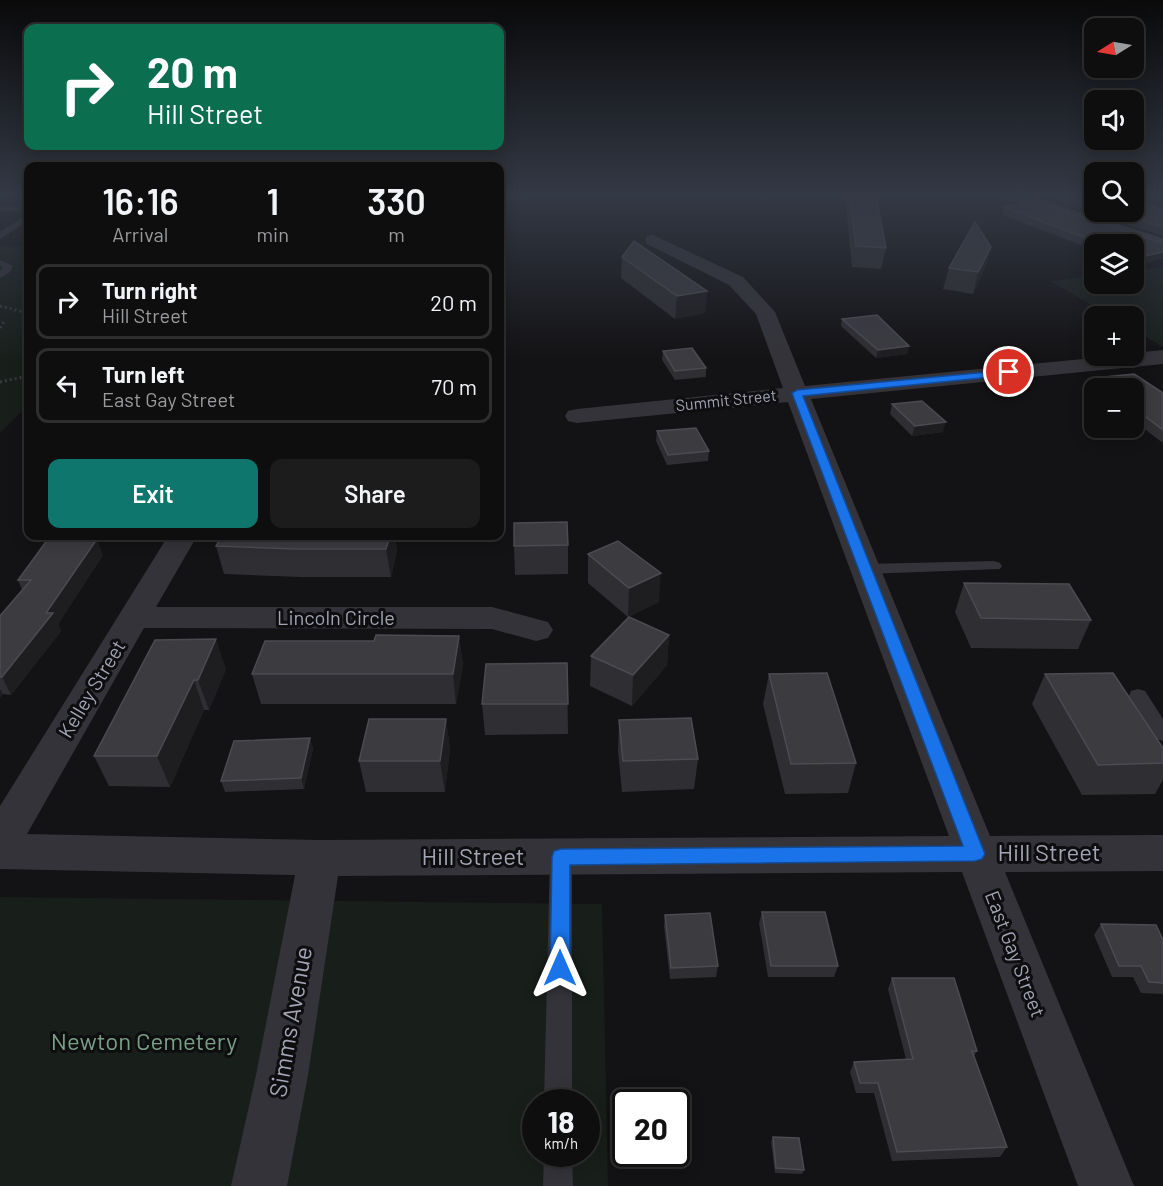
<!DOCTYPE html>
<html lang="en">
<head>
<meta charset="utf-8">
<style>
	:root { --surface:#0e0e0f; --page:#1c1c1d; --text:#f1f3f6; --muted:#9b9c9e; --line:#2e2e2f; --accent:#0f766e }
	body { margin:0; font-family:Barlow,sans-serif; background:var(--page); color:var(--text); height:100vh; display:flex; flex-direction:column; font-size:22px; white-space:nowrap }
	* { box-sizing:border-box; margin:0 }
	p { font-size:20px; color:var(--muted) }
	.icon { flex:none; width:33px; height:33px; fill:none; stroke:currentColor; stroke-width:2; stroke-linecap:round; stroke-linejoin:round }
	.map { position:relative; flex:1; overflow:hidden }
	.details { position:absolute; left:24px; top:162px; width:480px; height:378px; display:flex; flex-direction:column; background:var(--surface); border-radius:12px; box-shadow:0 3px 15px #0003,0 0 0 2px var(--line) }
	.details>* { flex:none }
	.banner { position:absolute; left:24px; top:24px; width:480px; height:126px; border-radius:12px; box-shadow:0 3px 15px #0003,0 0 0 2px var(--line); background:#0b6e4f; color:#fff; overflow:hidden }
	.needle { width:39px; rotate:259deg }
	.tools { position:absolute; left:1084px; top:18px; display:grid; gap:12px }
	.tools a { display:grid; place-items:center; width:60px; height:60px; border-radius:12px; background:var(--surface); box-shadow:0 3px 15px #0003,0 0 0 2px var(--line); font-size:30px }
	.speed { position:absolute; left:522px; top:1089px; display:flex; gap:12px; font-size:30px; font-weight:700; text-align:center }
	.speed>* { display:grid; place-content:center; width:78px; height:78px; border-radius:50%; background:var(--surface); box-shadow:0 3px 15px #0003,0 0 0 2px var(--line); line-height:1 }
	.speed small { font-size:15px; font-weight:400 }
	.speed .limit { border:3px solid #111; border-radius:9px; background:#fff; color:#111 }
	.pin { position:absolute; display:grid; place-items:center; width:51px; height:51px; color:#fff; margin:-26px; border:3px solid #fff; border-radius:50%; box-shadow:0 2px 6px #0007 }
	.me { position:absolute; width:66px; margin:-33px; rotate:0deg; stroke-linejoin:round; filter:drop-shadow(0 0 4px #0008) }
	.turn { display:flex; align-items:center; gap:21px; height:126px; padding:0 24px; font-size:27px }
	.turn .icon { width:78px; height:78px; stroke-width:2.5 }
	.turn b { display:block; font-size:42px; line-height:51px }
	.eta { display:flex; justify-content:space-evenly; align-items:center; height:102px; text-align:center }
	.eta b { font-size:36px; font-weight:600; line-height:42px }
	.primary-button { display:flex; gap:12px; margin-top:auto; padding:12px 24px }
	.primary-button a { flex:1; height:69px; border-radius:12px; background:var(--accent); color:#fff; font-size:24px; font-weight:600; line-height:69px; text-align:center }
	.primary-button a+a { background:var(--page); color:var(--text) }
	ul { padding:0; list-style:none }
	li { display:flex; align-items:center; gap:18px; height:75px; margin:0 12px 9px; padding:0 12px; border:3px solid var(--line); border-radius:12px }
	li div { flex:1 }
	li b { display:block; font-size:22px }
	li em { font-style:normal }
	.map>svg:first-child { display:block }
	.green { fill:#181f1b; fill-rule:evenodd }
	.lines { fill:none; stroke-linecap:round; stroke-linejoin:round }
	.path { stroke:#393940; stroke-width:3; stroke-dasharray:2 3; stroke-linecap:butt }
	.lane { fill:#343339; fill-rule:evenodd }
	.street { fill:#343339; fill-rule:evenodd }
	.secondary { fill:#414149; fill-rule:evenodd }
	.wall { fill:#2f2e32 }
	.shaded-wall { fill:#1e1d20 }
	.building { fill:#3b3b40; stroke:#4c4b52; stroke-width:1.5 }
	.route { fill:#1a73e8; stroke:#114b97; stroke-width:1.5 }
	.labels { text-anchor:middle; stroke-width:6; stroke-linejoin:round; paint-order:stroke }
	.far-street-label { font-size:16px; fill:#a3a4b5; stroke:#0e0d0f }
	.street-label { font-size:20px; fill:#a3a4b5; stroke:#0e0d0f }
	.near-street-label { font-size:24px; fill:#a3a4b5; stroke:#0e0d0f }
	.near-park-label { font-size:24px; fill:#7aa087; stroke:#0e0d0f }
</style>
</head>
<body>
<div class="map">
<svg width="1163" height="1186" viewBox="0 0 1163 1186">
	<rect width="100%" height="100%" fill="#131214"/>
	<g class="green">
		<path d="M0,246L28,247V405L0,433Z"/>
		<path d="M1163,267V347L1134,330V316H1111L1050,281L1095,276V284H1134V271Z"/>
		<path d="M0,897L602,904L608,1186H0ZM536,1102H586V1154H536Z"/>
	</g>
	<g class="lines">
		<g class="path">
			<path d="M0,306L28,313"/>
			<path d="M0,328L5,320"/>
			<path d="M0,382L28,376"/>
		</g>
		<g class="lane">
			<rect x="0" y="207" width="28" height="4"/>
			<path d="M25,216H28V221L0,239V232Z"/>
			<path d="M0,260L13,266L10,272L0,278V271L3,267L0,266Z"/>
			<path d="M994,561L1000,563L1002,566L1000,569L866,574L858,569L866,564Z"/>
			<path d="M1138,689L1145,691L1163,719V741L1156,739L1129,696L1131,691Z"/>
			<path d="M561,848L569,850L572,857V1102H544L550,857L553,850Z"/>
			<path d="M544,1154H572L573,1186H543Z"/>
		</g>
		<path class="street" d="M653,235L743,277L775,312L805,386L1113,356H1134V353L1163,350V364L811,399L990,836L1163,835V871L1005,872L1134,1186H1078L962,872L338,876L308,1075L287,1186H231L256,1075L295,875L0,869V806L168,536H197L156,607H492L548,622L553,630L548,638L536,641L492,629L144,628L27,834L320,840L949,836L788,402L577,423L568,421L565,416L568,411L577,409L783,388L756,314L729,285L647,244L645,240L647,236Z"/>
		<path class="secondary" d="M1003,195H1026L1163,238V249L1005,198Z"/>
	</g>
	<g class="wall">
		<path d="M500,195H522L521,199H500Z"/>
		<path d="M848,195H873L886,248L881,269L852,267L846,206Z"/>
		<path d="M1095,195V212H1134L1163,209V236L1062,204L1064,197Z"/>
		<path d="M1003,207L1163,243L1134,266V244H1095V250L1002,215Z"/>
		<path d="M991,247L985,268L973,294L943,289L949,268Z"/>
		<path d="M622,257L707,291L705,313L675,319L621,278Z"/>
		<path d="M842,319L909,346L907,354L876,358L841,326Z"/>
		<path d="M663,351L706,368V377L675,380L662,360Z"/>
		<path d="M1093,378L1163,393V443L1134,421V388H1095V392L1089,388Z"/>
		<path d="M892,404L943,432L912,436L890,414Z"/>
		<path d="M657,431L709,451L708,461L667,465L656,441Z"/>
		<path d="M222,536H395L397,551L391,577H301L224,574L216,546Z"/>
		<path d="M568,545V574L515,575L514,546Z"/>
		<path d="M588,554L659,602L628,617L588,583Z"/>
		<path d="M103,555L58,624L61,631L11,695L3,694L0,698V616L22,590L18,580Z"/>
		<path d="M964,583L1091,620L1078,649L971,648L955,612Z"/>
		<path d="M669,635L667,665L632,706L590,686L591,656Z"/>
		<path d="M459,636L463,665L456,704H261L252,674Z"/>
		<path d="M155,640L226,669L209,710H204L170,787L109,786L94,756Z"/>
		<path d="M567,663L568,734L485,735L482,704Z"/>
		<path d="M769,674L856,763L848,793L785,794L763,704Z"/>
		<path d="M1045,674L1163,748V780L1155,794L1082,795L1032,704Z"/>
		<path d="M446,719L450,749L445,792H366L359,761Z"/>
		<path d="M619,720L698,759L694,789L622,792L618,751Z"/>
		<path d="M310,738L313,749L304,789L225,792L221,781Z"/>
		<path d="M762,912L838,966L834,977H768L759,923Z"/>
		<path d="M665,915L718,966L716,977L670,979L664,926Z"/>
		<path d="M1101,924L1163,940V994L1141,993L1133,977H1112L1094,935Z"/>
		<path d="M892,978L977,1051L974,1056L1007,1147L1000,1157L892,1161L874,1093H856L850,1072L854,1062L906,1059L888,989Z"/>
		<path d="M773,1137L804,1170L802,1174L775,1173L771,1142Z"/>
	</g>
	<g class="shaded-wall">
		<path d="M991,247L985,268L973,294L978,272Z"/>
		<path d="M1163,252V259L1134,266L1137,258Z"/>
		<path d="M707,291L705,313L675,319L677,296Z"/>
		<path d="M909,346L907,354L876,358L878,350Z"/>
		<path d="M946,422L943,432L912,436L915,426Z"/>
		<path d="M390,536H395L397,551L391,577L386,549Z"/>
		<path d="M97,539L103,555L58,624L61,631L11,695L2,677Z"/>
		<path d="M661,573L659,602L628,617L629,588Z"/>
		<path d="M669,635L667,665L632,706L633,675Z"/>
		<path d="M459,636L463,665L456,704L453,674Z"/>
		<path d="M216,639L226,669L209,710L198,680Z"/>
		<path d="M194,680L204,710L170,787L157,756Z"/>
		<path d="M0,689L3,694L0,698Z"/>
		<path d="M446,719L450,749L445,792L440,761Z"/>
		<path d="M310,738L313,749L304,789L301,778Z"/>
	</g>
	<g class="building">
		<path d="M850,195H876L886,248L856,246Z"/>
		<path d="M1076,195H1095V206L1064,197Z"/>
		<path d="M1134,200L1163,209V227L1112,212H1134Z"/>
		<path d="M1034,202L1163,243V252L1137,258L1134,256V244H1102L1003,207Z"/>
		<path d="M975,222L991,247L978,272L949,268Z"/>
		<path d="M634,241L707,291L677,296L622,257Z"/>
		<path d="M877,315L909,346L878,350L842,319Z"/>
		<path d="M692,348L706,368L675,371L663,351Z"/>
		<path d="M1134,374L1163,393V430L1134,408V388H1107L1093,378Z"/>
		<path d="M922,401L946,422L915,426L892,404Z"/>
		<path d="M696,428L709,451L668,455L657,431Z"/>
		<path d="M567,522L568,545L514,546V523Z"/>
		<path d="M222,536H390L386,549H295L216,546Z"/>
		<path d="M48,539H97L46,613H53L2,677H0V616L31,580H18Z"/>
		<path d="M618,541L661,573L629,588L588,554Z"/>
		<path d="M964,583L1069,584L1091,620L981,618Z"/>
		<path d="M629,617L669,635L633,675L591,656Z"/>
		<path d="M376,635L459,636L453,674H252L265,641H374Z"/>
		<path d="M216,639L198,680H194L157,756H94L155,640Z"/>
		<path d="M567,663L568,704H482L486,664Z"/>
		<path d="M827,673L856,763L791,764L769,674Z"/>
		<path d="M1113,673L1163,748V763L1098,765L1045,674Z"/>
		<path d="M691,718L698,759L623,761L619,720Z"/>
		<path d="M369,719H446L440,761H359Z"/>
		<path d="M310,738L301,778L221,781L234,741Z"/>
		<path d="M762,912H825L838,966H771Z"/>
		<path d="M710,913L718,966L671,968L665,915Z"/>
		<path d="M1101,924L1156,925L1163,940V983L1149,982L1141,966H1119Z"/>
		<path d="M892,978H954L977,1051H972L1007,1147L897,1152L878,1083H860L854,1062L913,1059Z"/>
		<path d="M773,1137L799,1138L804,1170L776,1168Z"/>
	</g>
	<linearGradient id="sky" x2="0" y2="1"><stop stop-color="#0a0a0b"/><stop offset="0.54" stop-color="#333945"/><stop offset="1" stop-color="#333945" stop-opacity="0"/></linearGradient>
	<rect width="1163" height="361" fill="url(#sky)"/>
	<path class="route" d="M1009,370H1012V375L803,396L985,854L982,859L975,861L570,865V968L567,975L560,978L553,975L550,968L552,857L554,851L561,849L963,846L792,393L797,390Z"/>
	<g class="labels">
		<g class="far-street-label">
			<text transform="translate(726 400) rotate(-6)" y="6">Summit Street</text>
		</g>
		<g class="street-label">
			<text x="336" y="625">Lincoln Circle</text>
			<text transform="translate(92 689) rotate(-59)" y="7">Kelley Street</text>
			<text transform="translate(1015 954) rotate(69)" y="7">East Gay Street</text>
		</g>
		<g class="near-street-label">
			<text x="1049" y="861">Hill Street</text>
			<text x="473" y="865">Hill Street</text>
			<text transform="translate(291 1022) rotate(-80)" y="8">Simms Avenue</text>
		</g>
		<g class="near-park-label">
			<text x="144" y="1050">Newton Cemetery</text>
		</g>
	</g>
</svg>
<div class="tools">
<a><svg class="needle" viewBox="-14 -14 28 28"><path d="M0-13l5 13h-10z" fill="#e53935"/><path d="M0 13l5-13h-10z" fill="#9b9c9e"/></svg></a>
<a><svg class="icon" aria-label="sound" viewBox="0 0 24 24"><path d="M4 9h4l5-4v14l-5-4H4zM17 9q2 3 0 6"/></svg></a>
<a><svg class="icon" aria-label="search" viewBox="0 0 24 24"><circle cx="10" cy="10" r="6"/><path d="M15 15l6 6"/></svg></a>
<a><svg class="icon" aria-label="layers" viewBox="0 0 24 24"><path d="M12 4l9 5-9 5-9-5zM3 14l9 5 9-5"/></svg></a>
<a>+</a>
<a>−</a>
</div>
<div class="speed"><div>18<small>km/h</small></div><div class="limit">20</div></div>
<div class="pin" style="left:1009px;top:372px;background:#d93025"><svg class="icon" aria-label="arrive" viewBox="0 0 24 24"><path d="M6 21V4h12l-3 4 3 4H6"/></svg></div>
<svg class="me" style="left:560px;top:968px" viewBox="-20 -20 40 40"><path d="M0-17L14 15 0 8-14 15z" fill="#1a73e8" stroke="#fff" stroke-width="4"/></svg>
<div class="banner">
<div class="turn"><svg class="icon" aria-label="right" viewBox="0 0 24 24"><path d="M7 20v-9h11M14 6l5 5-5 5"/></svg><div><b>20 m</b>Hill Street</div></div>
</div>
<section class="details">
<div class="eta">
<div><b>16:16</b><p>Arrival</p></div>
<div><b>1</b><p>min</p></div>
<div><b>330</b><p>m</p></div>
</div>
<ul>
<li><svg class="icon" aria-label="right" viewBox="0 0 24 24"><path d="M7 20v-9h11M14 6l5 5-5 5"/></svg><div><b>Turn right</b><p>Hill Street</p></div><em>20 m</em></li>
<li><svg class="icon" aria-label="left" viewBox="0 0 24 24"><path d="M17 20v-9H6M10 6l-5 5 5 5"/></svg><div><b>Turn left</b><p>East Gay Street</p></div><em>70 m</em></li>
</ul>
<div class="primary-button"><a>Exit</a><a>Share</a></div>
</section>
</div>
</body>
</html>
